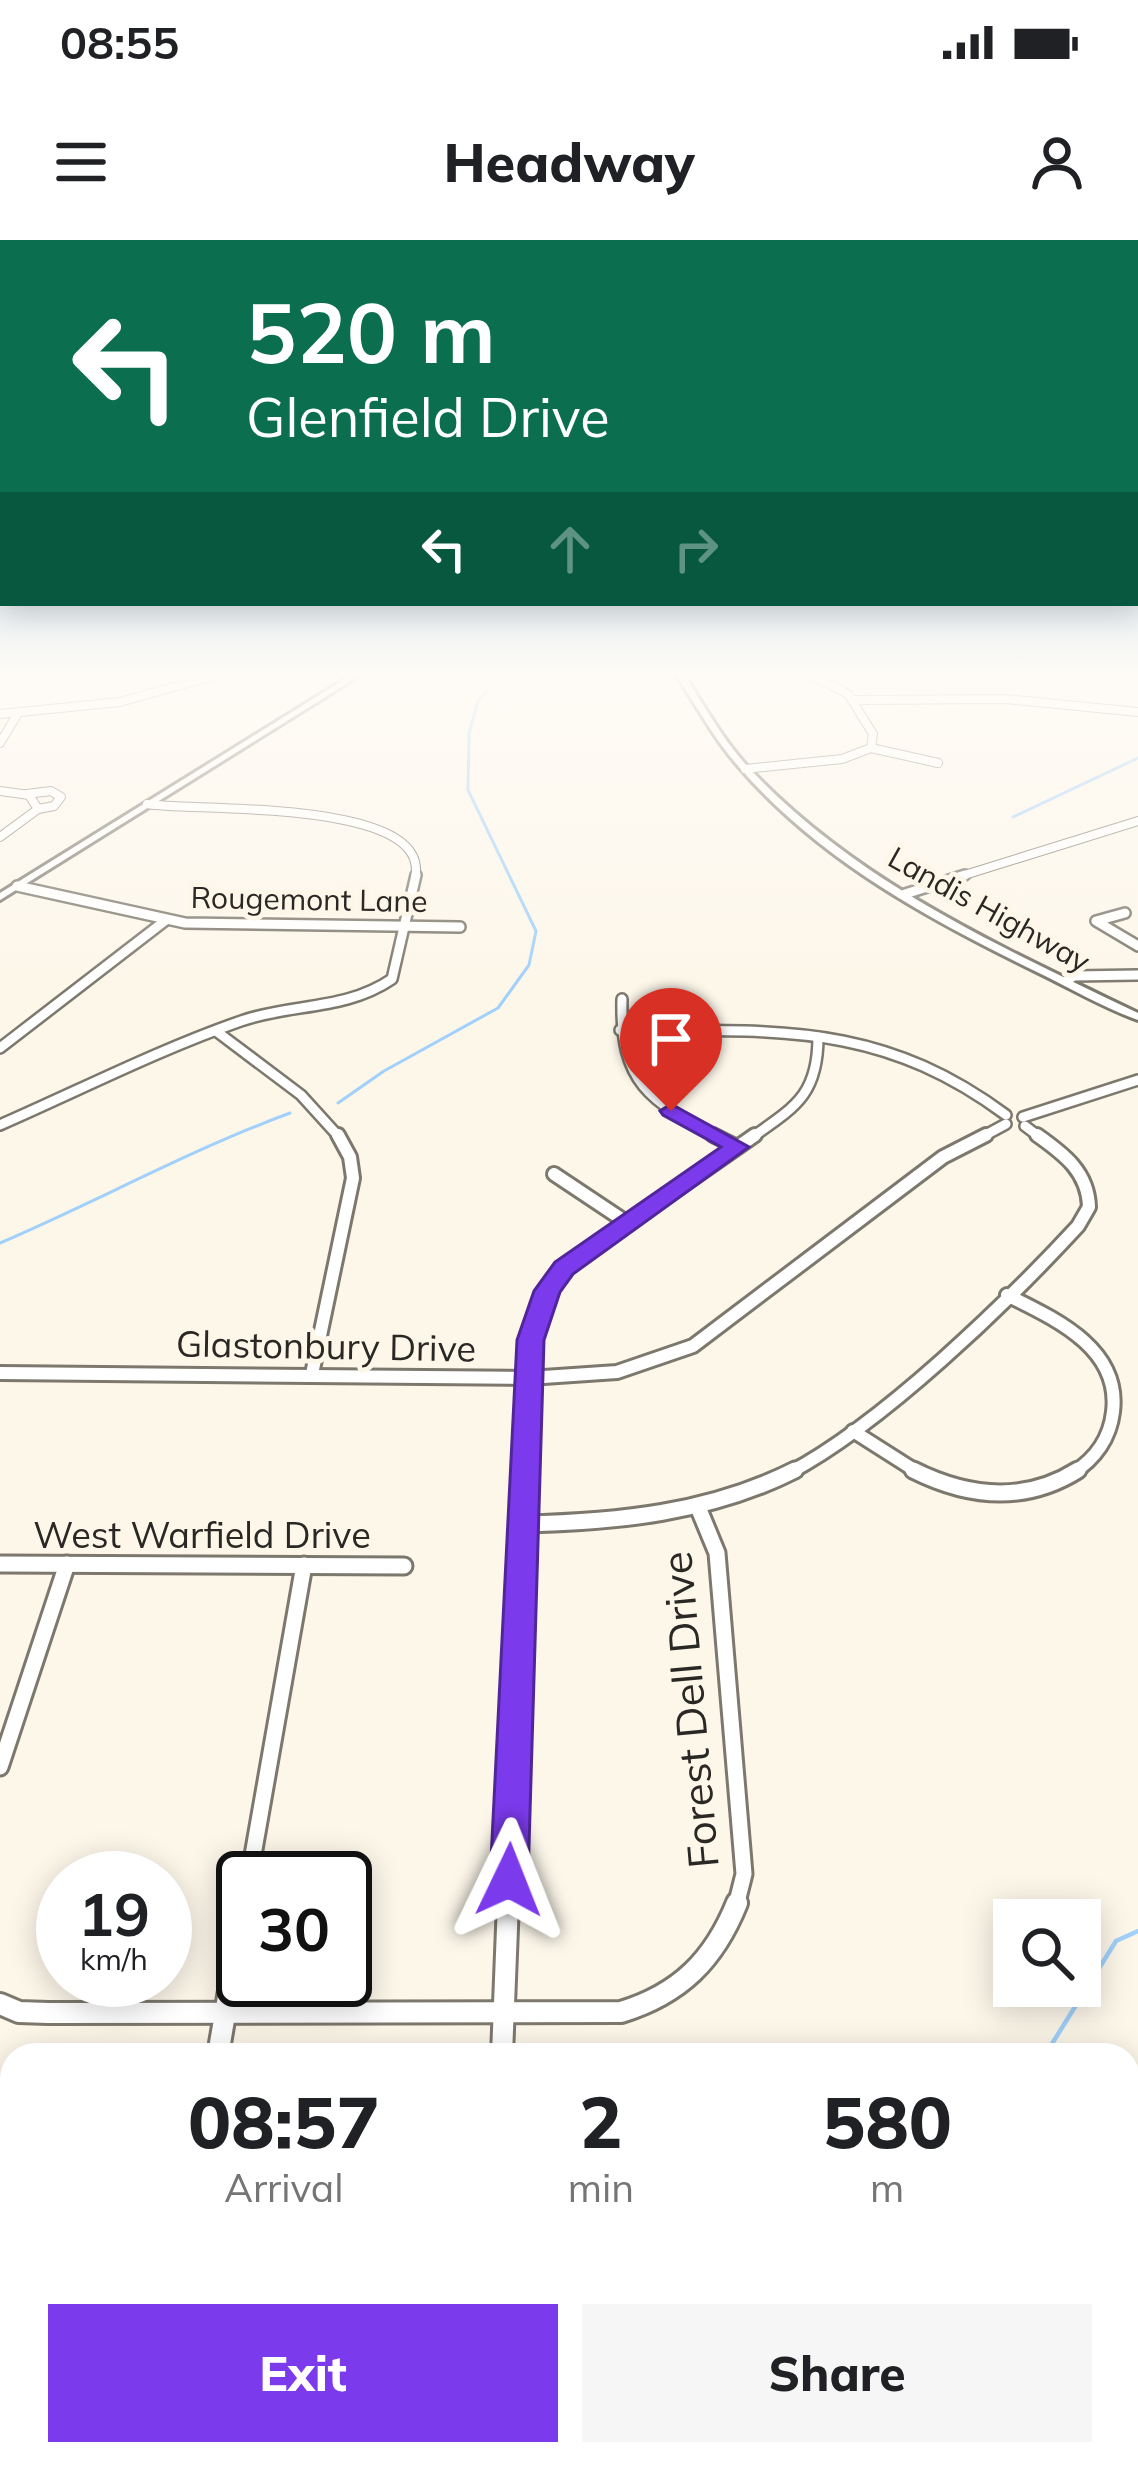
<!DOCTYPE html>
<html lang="en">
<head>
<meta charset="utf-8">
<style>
	:root { --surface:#fff; --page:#f6f6f6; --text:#202124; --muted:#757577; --accent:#7c3aed }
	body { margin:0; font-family:Mulish,sans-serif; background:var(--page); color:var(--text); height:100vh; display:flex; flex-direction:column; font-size:45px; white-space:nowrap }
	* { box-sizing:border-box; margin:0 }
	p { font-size:39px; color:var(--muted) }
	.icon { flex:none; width:66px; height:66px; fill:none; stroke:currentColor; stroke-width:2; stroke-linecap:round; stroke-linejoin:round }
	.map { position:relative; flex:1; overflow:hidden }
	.side { position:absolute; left:0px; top:1803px; width:1140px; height:423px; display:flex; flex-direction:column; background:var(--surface); border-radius:36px 36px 0 0; box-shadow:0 6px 30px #0003 }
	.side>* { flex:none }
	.top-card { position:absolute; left:0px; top:0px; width:1140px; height:366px; box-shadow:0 6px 30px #0003; background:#0b6e4f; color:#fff; overflow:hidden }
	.tools { position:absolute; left:993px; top:1659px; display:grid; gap:24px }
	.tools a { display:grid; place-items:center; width:108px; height:108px; border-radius:0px; background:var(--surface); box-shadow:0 6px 30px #0003; font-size:60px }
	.speed { position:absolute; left:36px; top:1611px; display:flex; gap:24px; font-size:60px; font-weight:700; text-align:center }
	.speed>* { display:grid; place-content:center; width:156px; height:156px; border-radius:50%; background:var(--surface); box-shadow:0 6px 30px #0003; line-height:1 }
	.speed small { font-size:30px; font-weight:400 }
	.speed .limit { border:6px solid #111; border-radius:18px; background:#fff; color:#111 }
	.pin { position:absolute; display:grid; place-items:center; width:102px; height:102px; color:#fff; margin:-123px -51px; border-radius:50% 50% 50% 0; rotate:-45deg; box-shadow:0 0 12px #0007 }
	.pin .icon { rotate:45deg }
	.me { position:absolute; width:132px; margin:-66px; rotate:2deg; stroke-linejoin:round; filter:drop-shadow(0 0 9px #0008) }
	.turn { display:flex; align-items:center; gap:42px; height:252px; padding:0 48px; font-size:54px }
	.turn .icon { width:156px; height:156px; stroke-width:2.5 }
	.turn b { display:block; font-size:84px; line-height:102px }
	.lanes { display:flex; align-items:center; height:114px; padding:0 48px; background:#0003; justify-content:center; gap:60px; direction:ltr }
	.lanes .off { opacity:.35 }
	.eta { display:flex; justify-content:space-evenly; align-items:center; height:204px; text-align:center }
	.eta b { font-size:72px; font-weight:800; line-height:84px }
	.cta { display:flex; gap:24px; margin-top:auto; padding:24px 48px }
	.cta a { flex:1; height:138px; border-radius:0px; background:var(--accent); color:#fff; font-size:48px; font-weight:800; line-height:138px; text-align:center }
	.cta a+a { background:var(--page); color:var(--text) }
	.status { display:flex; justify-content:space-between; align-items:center; height:84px; padding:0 60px; background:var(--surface); direction:ltr }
	.status svg { height:33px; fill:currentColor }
	header { display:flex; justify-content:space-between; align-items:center; height:156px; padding:0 48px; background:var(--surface); font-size:54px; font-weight:800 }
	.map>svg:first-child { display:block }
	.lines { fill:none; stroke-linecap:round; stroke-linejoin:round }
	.stream-far1 { stroke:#a1d0fa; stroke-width:3 }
	.stream { stroke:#a1d0fa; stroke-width:4.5 }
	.minor-far4-casing { stroke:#7d786d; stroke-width:10 }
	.minor-far3-casing { stroke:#7d786d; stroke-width:14 }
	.minor-far2-casing { stroke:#7d786d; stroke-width:18 }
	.minor-far1-casing { stroke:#7d786d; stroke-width:21 }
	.minor-casing { stroke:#7d786d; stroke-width:26 }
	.major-casing { stroke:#7d786d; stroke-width:6 }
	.minor-far4 { stroke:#fff; stroke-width:8 }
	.minor-far3 { stroke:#fff; stroke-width:9 }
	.minor-far2 { stroke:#fff; stroke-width:12 }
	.minor-far1 { stroke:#fff; stroke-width:15 }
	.minor { stroke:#fff; stroke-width:20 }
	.major { fill:#fff; fill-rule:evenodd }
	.route { fill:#7c3aed; stroke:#51269a; stroke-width:3 }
	.labels { text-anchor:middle; stroke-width:10; stroke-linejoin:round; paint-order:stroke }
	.far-street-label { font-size:30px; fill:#2a2824; stroke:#fdf7ea }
	.street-label { font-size:36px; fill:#2a2824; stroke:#fdf7ea }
	.near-street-label { font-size:42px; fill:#2a2824; stroke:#fdf7ea }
</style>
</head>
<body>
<div class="status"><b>08:55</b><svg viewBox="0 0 49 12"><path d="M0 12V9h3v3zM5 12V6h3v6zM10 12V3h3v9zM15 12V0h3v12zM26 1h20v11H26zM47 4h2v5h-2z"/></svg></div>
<header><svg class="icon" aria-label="menu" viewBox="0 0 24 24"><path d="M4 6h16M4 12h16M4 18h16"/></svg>Headway<svg class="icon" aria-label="person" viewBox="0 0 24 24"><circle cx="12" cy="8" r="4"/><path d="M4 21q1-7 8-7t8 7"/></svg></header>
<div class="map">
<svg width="1138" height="2225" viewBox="0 0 1138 2225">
	<rect width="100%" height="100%" fill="#fdf7ea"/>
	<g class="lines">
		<g class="stream-far1">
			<path d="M1013,577L1138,518"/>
			<path d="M338,863L384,831L498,768L529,725L536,691L468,550L469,493L478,461L487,451"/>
			<path d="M0,1003C98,961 190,910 290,873"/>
		</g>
		<g class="stream">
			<path d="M1045,1815L1116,1701L1138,1691"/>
			<path d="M735,2225L746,2214"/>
		</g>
		<g class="minor-far4-casing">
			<g id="minor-far4">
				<path d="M853,460L1005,459L1138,472"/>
				<path d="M0,474L120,462L213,436"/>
				<path d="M0,503L18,473"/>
				<path d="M871,508L938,523"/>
				<path d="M745,529L842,519L871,508L873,494L848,454L813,436"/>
				<path d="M0,551L29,555L38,569L0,597"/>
				<path d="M27,554L51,551L61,557L54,566L38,569"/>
				<path d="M147,564C196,572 433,558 415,638"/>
				<path d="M955,638L1138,581"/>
			</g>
		</g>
		<g class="minor-far3-casing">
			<g id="minor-far3">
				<path d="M17,646L185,683L460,687"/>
				<path d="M905,654L965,635"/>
				<path d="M1125,673L1096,681L1138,706"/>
				<path d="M1066,741L1074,736L1138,735"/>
				<path d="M622,759C620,844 649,860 719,898"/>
				<path d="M620,790C773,792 876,779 1006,875"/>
				<path d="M216,791L301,855L340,898"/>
				<path d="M0,808L166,680"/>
				<path d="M1023,877L1138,840"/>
				<path d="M0,885C80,850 158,810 241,781C292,763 345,771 392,739L416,635"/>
				<path d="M1025,886L1041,898"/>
				<path d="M751,898C795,867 818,855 818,797"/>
				<path d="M980,898L1006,884"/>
			</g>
		</g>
		<g class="minor-far2-casing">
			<g id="minor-far2">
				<path d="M713,895L737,907"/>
				<path d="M554,934L626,982"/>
				<path d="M1007,1055C1055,1079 1121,1108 1113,1172C1110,1198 1095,1219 1073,1233"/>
				<path d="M0,1133L529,1138L617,1132L693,1106L943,917L986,895"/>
				<path d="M312,1134L353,938L350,917L338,895"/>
				<path d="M853,1191L919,1233"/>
				<path d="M525,1233L530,1101L537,1073L564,1028L755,895"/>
				<path d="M789,1233C882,1184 1006,1064 1078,986L1089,967C1088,932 1064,914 1037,895"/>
			</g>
		</g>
		<g class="minor-far1-casing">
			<g id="minor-far1">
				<path d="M913,1230C967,1257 1024,1264 1078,1230"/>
				<path d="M698,1267L717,1313L744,1634L736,1666"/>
				<path d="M523,1284C616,1282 710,1273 795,1230"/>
				<path d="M0,1324L404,1326"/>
				<path d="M0,1527L67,1324"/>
				<path d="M249,1638L304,1325"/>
				<path d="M508,1666L525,1230"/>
			</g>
		</g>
		<g class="minor-casing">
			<g id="minor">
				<path d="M0,1764L19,1772L48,1773L621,1772C680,1754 714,1720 737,1663"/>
				<path d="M218,1815L243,1669"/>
				<path d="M502,1815L508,1663"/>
				<path d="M0,2153H12"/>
				<path d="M1128,2188L1138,2182"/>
				<path d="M1091,2225L1101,2214"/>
			</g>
		</g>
		<g class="major-casing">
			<g id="major">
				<path d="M350,436H359L0,660V653Z"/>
				<path d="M677,436H685C705,467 723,500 748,527C855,642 999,706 1138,773V780C1104,768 1072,749 1039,733C930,680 819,620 739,527C715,500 697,467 677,436Z"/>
			</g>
		</g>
		<use href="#minor-far4" class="minor-far4"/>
		<use href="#minor-far3" class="minor-far3"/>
		<use href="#minor-far2" class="minor-far2"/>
		<use href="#minor-far1" class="minor-far1"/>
		<use href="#minor" class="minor"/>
		<use href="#major" class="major"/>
	</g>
	<linearGradient id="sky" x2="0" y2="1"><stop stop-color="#8bbfef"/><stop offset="0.58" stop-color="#fefbf6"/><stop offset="1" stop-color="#fefbf6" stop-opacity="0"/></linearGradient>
	<rect width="1138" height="748" fill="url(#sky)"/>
	<path class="route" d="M671,864L749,907L573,1034L560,1052L544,1100L528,1640L522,1654L509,1659L495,1654L490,1640L517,1100L534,1051L555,1022L721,907L663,875L660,871Z"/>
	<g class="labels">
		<g class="far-street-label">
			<text transform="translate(309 660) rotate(1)" y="10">Rougemont Lane</text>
			<text transform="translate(989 670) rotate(29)" y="10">Landis Highway</text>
		</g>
		<g class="street-label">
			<text transform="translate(326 1106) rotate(1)" y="13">Glastonbury Drive</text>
			<text x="202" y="1308">West Warfield Drive</text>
		</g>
		<g class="near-street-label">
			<text transform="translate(690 1470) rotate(-95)" y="15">Forest Dell Drive</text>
		</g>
	</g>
</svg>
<div class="tools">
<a><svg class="icon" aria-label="search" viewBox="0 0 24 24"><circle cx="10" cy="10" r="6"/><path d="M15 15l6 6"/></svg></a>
</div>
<div class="speed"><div>19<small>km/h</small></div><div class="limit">30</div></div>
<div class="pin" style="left:671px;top:871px;background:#d93025"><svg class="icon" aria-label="arrive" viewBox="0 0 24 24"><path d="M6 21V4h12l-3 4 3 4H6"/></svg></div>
<svg class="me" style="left:509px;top:1640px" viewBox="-20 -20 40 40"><path d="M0-17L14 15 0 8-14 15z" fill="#7c3aed" stroke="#fff" stroke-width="4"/></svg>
<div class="top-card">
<div class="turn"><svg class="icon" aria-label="left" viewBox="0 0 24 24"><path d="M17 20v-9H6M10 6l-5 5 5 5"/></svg><div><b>520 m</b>Glenfield Drive</div></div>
<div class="lanes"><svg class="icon" aria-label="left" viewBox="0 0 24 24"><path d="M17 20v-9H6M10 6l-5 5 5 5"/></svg><svg class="icon off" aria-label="ahead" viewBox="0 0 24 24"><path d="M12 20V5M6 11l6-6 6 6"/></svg><svg class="icon off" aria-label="right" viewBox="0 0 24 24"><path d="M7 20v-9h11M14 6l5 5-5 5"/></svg></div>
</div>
<section class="side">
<div class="eta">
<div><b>08:57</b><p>Arrival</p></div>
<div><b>2</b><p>min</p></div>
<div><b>580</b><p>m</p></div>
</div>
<div class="cta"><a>Exit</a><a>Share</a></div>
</section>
</div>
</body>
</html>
